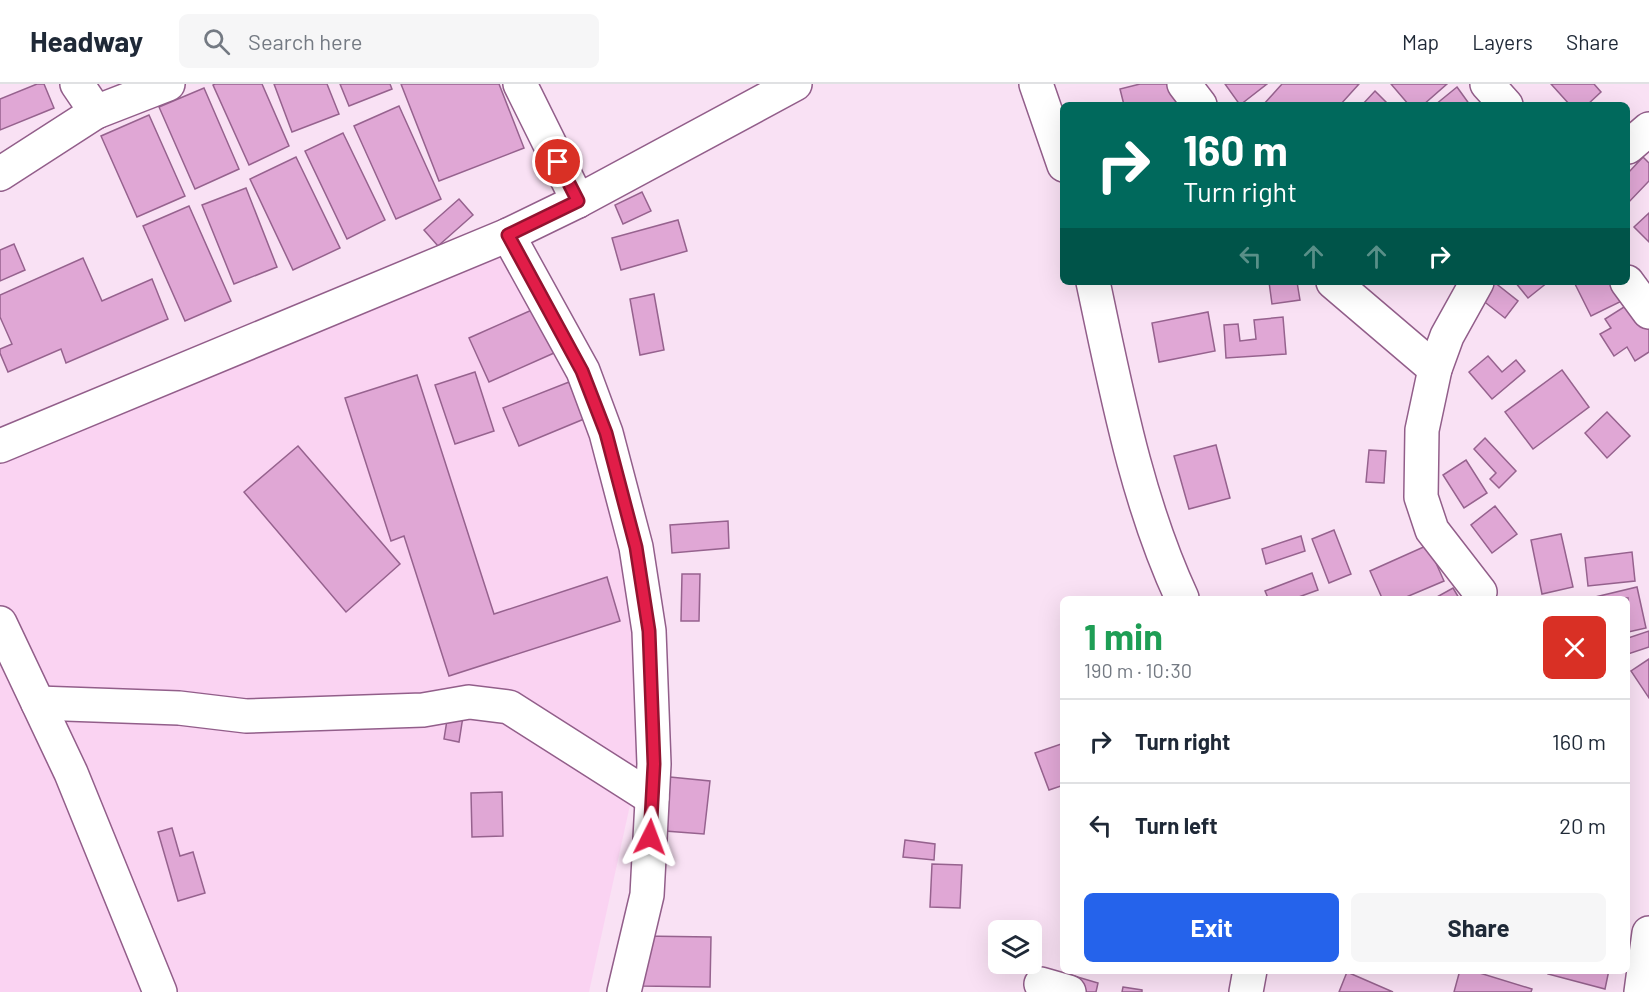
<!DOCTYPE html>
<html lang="en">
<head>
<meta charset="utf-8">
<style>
	:root { --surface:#fff; --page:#f6f6f7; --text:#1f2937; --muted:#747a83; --line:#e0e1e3; --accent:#2563eb }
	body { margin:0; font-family:Barlow,sans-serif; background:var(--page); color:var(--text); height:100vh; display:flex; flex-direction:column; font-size:22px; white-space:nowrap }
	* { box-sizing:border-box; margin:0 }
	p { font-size:20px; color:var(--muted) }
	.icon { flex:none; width:33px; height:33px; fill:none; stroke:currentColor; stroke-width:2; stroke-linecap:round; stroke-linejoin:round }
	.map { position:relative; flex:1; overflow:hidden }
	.panel { position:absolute; left:1060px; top:512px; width:570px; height:378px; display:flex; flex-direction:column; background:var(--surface); border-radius:9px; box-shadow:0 6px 24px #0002 }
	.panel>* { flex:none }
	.top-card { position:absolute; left:1060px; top:18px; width:570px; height:183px; border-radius:9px; box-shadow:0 6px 24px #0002; background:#00695c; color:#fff; overflow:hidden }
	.controls { position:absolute; left:988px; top:836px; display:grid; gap:12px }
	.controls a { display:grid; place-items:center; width:54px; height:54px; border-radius:9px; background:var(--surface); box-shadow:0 6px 24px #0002; font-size:30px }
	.pin { position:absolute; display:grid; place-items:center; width:51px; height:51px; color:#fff; margin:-26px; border:3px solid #fff; border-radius:50%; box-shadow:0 2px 6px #0007 }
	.me { position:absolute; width:66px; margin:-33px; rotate:3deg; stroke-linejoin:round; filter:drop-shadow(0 0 4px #0008) }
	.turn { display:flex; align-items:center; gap:21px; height:126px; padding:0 24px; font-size:27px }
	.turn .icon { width:78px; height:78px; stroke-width:2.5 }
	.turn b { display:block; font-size:42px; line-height:51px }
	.lanes { display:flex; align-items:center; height:57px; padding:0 24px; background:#0003; justify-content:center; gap:30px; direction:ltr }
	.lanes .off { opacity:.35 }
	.round { display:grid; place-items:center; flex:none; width:63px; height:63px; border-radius:9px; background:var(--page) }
	.summary { display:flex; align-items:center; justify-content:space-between; height:102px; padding:0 24px }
	h1 { font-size:36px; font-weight:700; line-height:45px; color:#1e9e55 }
	.action { display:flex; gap:12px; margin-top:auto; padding:12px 24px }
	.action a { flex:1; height:69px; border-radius:9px; background:var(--accent); color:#fff; font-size:24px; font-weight:700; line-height:69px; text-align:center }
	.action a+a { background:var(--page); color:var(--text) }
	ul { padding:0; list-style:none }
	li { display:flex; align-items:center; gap:18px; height:84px; padding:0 24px; border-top:2px solid var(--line) }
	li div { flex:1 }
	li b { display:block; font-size:22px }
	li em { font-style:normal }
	header { display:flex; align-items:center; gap:36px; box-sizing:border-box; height:84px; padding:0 30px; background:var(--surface); border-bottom:2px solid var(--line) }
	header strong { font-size:28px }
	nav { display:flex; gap:33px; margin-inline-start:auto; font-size:21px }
	.search { width:420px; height:54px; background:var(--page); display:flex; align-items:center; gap:15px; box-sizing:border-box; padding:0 21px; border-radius:9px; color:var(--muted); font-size:22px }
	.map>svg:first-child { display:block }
	.built { fill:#fad3f2 }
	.building { fill:#e0a7d5; stroke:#96628e; stroke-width:1.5 }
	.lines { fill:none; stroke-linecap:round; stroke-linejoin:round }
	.minor-casing { stroke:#925e8a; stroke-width:36 }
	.minor { stroke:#fff; stroke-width:33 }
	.route-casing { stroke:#92132f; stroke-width:15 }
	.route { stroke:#e11d48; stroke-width:10 }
</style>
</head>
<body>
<header>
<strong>Headway</strong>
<div class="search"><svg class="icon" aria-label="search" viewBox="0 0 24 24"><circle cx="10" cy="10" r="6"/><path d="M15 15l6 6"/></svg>Search here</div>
<nav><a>Map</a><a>Layers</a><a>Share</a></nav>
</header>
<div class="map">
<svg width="1649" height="908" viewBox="0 0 1649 908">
	<rect width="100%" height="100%" fill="#f9e1f4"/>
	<path class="built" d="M519,149L626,349L639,680L589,908H0V367Z"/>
	<g class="building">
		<path d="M37,0H44L54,24L0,46V15Z"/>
		<path d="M215,0H262L289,62L249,81L213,1Z"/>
		<path d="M274,0H327L339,30L292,48Z"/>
		<path d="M340,0H390L392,5L349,22Z"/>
		<path d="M401,0H499L524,64L439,97Z"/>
		<path d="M1140,0H1172L1177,21H1124L1120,5Z"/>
		<path d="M1225,0H1267L1240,21Z"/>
		<path d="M1282,0H1359L1340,21H1263Z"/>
		<path d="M1391,0H1447L1423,21H1409Z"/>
		<path d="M1551,0H1594L1601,8L1587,21H1570Z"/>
		<path d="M1457,3L1470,21H1435Z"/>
		<path d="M204,4L239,85L195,105L159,23Z"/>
		<path d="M1375,7L1389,21H1362Z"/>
		<path d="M399,22L441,115L396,135L354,42Z"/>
		<path d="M149,31L185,112L137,133L101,52Z"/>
		<path d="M343,49L385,136L347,155L305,67Z"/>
		<path d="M296,73L340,164L293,186L250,95Z"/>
		<path d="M1643,73L1649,79V97L1628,119V89Z"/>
		<path d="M246,104L277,183L234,200L202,121Z"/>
		<path d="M642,108L651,127L623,140L615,121Z"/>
		<path d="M459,115L473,131L438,162L424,146Z"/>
		<path d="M189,122L231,217L185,237L143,142Z"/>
		<path d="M1649,129V158L1634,143Z"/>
		<path d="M678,136L687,167L621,186L612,154Z"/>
		<path d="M14,160L25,186L0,197V166Z"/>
		<path d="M83,174L102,217L152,195L168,235L66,279L61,265L8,288L0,269V265L12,260L0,233V211Z"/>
		<path d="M1269,198H1297L1300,216L1272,220Z"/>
		<path d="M1480,198H1494L1518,217L1505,234L1472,208Z"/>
		<path d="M1515,198H1548L1528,214Z"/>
		<path d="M1574,198H1621L1628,214L1591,232Z"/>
		<path d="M654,210L664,266L640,271L630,215Z"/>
		<path d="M1635,216L1649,239V268L1635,277L1627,263L1614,272L1600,250L1611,244L1605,235Z"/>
		<path d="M534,225L554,269L489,298L469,254Z"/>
		<path d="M1208,228L1215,267L1159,278L1152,239Z"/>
		<path d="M1283,233L1286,270L1226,274L1224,241L1238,240L1240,257L1256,255L1254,236Z"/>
		<path d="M1488,272L1502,288L1516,276L1525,287L1492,315L1469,288Z"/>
		<path d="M1562,286L1589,323L1533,365L1505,328Z"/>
		<path d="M475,288L494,347L455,360L435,301Z"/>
		<path d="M417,291L494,530L607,493L620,537L449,592L404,452L391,457L345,314Z"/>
		<path d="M569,298L584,335L519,362L503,324Z"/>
		<path d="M1607,328L1630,352L1607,374L1585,349Z"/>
		<path d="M1485,354L1516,387L1499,404L1490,395L1496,389L1474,365Z"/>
		<path d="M1216,361L1230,414L1189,425L1174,372Z"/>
		<path d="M298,362L400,480L346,528L244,408Z"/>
		<path d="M1369,366L1386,367L1384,399L1366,398Z"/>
		<path d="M1466,376L1487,409L1464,424L1443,391Z"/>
		<path d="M1495,422L1517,450L1492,469L1471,441Z"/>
		<path d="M728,437L729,464L672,469L670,441Z"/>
		<path d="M1334,446L1351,490L1329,499L1312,455Z"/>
		<path d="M1561,450L1573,503L1542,510L1531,456Z"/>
		<path d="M1301,452L1305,467L1266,480L1262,465Z"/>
		<path d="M1428,461L1444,497L1404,514H1382L1370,487Z"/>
		<path d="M1632,468L1635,497L1588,502L1585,474Z"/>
		<path d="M1312,489L1318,506L1296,514H1268L1265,507Z"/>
		<path d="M682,490H700L699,537H681Z"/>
		<path d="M1637,503L1646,544L1628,548V514H1591Z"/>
		<path d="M1453,504L1459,514H1435Z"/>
		<path d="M1649,547V563L1628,570V554Z"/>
		<path d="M1649,575V614L1631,587Z"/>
		<path d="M452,605L467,607L459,658L444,655Z"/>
		<path d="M1064,659V701L1049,706L1035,669Z"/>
		<path d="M670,693L710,697L704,750L665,747Z"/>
		<path d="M502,708L503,752L472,753L471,709Z"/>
		<path d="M172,744L180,772L193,768L205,809L178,817L158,748Z"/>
		<path d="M905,756L935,760L934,776L903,773Z"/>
		<path d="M932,780L962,781L960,824L930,823Z"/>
		<path d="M642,852L711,853L710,903L641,902Z"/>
		<path d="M1460,886H1470L1532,905L1531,908H1454Z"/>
		<path d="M1549,886H1609L1605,905L1548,890Z"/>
		<path d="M1347,888L1393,908H1339Z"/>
		<path d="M1064,889L1098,899L1096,908H1058Z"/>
		<path d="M1123,903L1142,906V908H1122Z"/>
	</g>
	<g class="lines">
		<g class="minor-casing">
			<g id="minor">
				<path d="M77,0L96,28"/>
				<path d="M520,0L578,117"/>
				<path d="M1036,0L1064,81"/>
				<path d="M1184,0L1200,21"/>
				<path d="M1487,0L1506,21"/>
				<path d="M1628,63L1649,45"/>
				<path d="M0,90L96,28L168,0"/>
				<path d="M508,151L583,287L606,349L636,463L649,547L654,680L647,811L624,908"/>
				<path d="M1093,198C1116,305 1136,415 1182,514"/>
				<path d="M1333,198L1435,285"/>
				<path d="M1477,198L1447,252L1435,285L1422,346L1421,413L1432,446L1480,508"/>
				<path d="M1627,198L1649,228"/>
				<path d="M0,362L508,151L578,117L795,0"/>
				<path d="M0,539L71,689L160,908"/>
				<path d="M38,619L179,624L246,632L423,626L469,618L509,623L652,714"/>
				<path d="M1041,900L1069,908"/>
				<path d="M1246,908L1250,886"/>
				<path d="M1641,908L1649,849"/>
			</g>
		</g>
		<use href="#minor" class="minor"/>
	</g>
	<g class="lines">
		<g class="route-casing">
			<path id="route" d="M558,78L578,117L508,151L582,287L606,349L636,463L649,547L654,680L650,753"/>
		</g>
		<use href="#route" class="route"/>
	</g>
</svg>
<div class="controls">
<a><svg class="icon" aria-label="layers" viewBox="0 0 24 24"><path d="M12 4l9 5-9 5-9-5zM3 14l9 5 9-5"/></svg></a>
</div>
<div class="pin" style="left:558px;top:78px;background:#d93025"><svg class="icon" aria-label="arrive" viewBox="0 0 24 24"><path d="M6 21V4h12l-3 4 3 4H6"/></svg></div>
<svg class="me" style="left:650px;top:753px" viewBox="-20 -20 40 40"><path d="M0-17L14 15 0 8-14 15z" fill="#e11d48" stroke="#fff" stroke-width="4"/></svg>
<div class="top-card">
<div class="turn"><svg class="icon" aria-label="right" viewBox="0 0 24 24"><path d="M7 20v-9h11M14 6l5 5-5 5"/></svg><div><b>160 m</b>Turn right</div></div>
<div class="lanes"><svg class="icon off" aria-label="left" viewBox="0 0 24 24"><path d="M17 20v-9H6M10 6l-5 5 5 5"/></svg><svg class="icon off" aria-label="ahead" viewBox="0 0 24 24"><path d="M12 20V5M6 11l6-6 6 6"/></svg><svg class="icon off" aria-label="ahead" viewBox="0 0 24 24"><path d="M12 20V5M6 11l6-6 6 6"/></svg><svg class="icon" aria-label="right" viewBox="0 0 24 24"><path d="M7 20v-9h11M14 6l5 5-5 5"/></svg></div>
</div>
<section class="panel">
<div class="summary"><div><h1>1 min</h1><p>190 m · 10:30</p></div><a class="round" style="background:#d93025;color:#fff"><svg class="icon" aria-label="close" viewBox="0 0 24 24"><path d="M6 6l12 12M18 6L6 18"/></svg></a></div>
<ul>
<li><svg class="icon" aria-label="right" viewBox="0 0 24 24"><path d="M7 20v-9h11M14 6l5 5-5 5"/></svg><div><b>Turn right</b></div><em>160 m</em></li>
<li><svg class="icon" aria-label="left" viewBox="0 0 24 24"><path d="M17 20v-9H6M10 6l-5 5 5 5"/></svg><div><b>Turn left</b></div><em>20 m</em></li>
</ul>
<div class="action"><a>Exit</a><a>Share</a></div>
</section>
</div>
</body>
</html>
